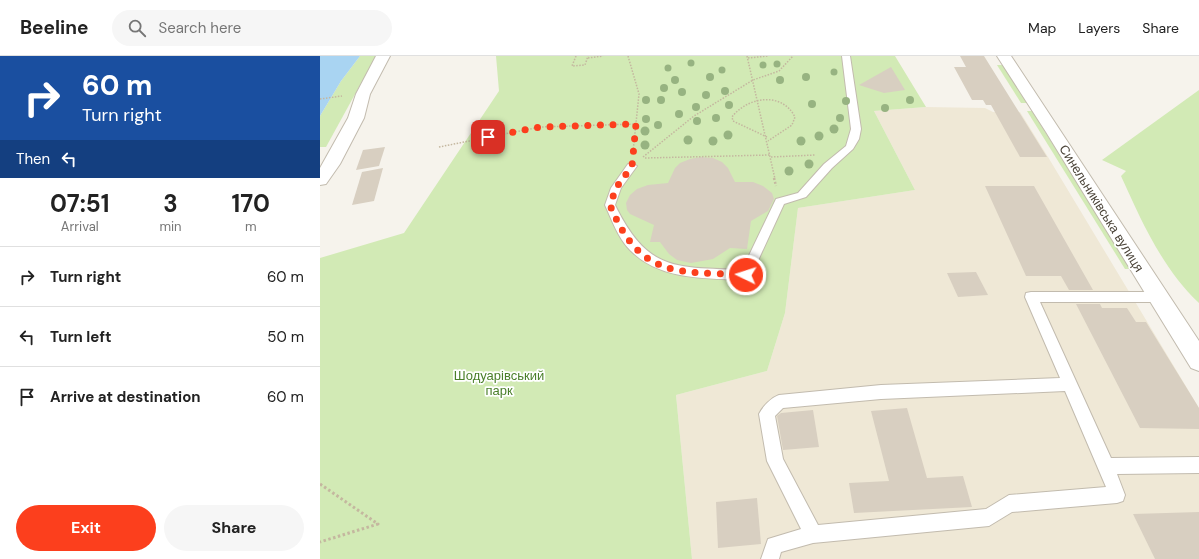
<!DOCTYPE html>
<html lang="en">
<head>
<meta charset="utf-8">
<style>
	:root { --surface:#fff; --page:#f6f6f6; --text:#222; --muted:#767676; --line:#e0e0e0; --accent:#fc3f1d }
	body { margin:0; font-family:"DM Sans",sans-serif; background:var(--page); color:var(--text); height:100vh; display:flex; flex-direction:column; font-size:15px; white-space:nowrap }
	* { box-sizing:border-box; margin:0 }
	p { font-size:13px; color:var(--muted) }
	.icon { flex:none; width:22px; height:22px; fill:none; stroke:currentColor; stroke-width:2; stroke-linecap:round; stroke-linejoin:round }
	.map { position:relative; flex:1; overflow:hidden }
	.sheet { display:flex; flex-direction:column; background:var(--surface); width:320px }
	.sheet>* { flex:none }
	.top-card { background:#1a4fa0; color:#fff; overflow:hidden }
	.pin { position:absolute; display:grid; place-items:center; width:34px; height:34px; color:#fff; margin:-17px; border-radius:8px; box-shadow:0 2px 6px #0006 }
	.me { position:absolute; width:44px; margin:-22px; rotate:274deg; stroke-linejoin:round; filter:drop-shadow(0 0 3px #0008) }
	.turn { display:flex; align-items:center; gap:14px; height:84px; padding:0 16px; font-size:18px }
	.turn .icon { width:52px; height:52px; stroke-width:2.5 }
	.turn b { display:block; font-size:28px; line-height:34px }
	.then { display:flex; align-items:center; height:38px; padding:0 16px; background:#0003; gap:8px; font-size:15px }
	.eta { display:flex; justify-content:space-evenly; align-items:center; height:68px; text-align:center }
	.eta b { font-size:24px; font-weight:700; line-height:28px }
	.primary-button { display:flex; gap:8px; margin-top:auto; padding:8px 16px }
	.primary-button a { flex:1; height:46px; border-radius:24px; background:var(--accent); color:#fff; font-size:16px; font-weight:700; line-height:46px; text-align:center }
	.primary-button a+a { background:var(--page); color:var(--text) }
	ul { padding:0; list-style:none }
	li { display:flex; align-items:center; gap:12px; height:60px; padding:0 16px; border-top:1px solid var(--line) }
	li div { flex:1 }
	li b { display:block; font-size:15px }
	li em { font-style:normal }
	header { display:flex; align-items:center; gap:24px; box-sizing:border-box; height:56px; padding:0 20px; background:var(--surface); border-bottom:1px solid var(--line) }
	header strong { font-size:19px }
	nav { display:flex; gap:22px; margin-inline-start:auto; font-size:14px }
	.search { width:280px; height:36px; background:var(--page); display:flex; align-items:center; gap:10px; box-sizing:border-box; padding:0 14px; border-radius:22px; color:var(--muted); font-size:15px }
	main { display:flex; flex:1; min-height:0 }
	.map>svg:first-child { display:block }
	.education { fill:#efe8d6 }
	.green { fill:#d2eab5 }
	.water { fill:#a9d4f2 }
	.building { fill:#d8cfc1 }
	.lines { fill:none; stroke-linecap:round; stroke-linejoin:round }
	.lane-casing { stroke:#c2bbae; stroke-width:2 }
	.street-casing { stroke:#c2bbae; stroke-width:2 }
	.path-far2 { stroke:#c4b79f; stroke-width:1.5; stroke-dasharray:1.5 1.5; stroke-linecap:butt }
	.path-far1 { stroke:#c4b79f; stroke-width:2.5; stroke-dasharray:2 2; stroke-linecap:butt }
	.path { stroke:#c4b79f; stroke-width:3; stroke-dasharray:2.5 2.5; stroke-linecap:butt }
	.lane { fill:#fff; fill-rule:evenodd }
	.street { fill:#fff; fill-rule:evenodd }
	.tree { fill:#97b381 }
	.route { stroke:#fc3f1d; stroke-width:7; stroke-dasharray:0 12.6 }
	.labels { text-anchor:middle; stroke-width:3.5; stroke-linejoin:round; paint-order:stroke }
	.street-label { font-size:13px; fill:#4b4439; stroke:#fff }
	.park-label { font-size:13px; fill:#4a7f2a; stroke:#fff }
</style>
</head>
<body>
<header>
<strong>Beeline</strong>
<div class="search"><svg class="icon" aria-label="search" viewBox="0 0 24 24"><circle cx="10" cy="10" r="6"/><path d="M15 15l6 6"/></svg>Search here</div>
<nav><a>Map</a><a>Layers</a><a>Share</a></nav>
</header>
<main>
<section class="sheet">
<div class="top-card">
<div class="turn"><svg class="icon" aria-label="right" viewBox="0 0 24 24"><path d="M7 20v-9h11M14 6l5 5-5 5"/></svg><div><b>60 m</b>Turn right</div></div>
<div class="then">Then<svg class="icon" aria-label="left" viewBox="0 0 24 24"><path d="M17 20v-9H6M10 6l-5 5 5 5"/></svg></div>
</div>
<div class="eta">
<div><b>07:51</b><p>Arrival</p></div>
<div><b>3</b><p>min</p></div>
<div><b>170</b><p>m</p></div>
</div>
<ul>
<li><svg class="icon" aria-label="right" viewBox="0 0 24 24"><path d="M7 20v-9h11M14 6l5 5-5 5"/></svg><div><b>Turn right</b></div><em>60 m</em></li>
<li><svg class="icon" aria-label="left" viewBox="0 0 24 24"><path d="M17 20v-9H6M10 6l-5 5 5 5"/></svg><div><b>Turn left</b></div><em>50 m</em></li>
<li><svg class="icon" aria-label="arrive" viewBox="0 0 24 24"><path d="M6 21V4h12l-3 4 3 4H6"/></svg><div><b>Arrive at destination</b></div><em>60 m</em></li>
</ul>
<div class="primary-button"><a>Exit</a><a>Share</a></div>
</section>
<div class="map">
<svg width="879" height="503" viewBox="0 0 879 503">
	<rect width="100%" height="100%" fill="#f6f3ec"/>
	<path class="education" d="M606,51L665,52L673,56H700L728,101L879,352V503H372L356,339L447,315L465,257L478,152L595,134L554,55Z"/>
	<g class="green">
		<path d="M40,0H56L6,91H0V60L21,25Z"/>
		<path d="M176,0H575L606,51L554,55L595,134L478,152L465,257L447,315L356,339L372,503H0V202L84,177L179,35Z"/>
		<path d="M677,9H683L707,47H701Z"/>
		<path d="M879,34V247C842,212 822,166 801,120L806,115L782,104Z"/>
		<path d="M707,55H712L811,213H805Z"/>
	</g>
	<path class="water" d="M0,0H40L21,25L0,60Z"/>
	<g class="building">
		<path d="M640,0H664L727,101H700L671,49H666L663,44H652L634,11H646Z"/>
		<path d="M571,11L585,34L564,37L539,29Z"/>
		<path d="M65,91L59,110L36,114L43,94Z"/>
		<path d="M381,101L393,102L402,106L408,112L415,126H433L443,130L452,137L454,143L448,155L431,165L427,193L410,192L393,203L371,207L357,204L349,198L340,186H330L334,169L310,158L307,154L306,147L310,139L317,133L328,129L348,127L355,112L360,107L370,103Z"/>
		<path d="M63,112L54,145L32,149L42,116Z"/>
		<path d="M665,130H714L773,234H749L741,220H706Z"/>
		<path d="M656,216L668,239L638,241L627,217Z"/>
		<path d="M756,248H780L782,252H807L816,266H826L879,352V373L820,372Z"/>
		<path d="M587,352L607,422L643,420L652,451L534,457L529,427L569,425L551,355Z"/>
		<path d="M493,354L499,391L463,394L457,360L461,357Z"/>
		<path d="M437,442L441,488L398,492L396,446Z"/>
		<path d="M879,456V503H835L813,458Z"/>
	</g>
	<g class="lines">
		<g class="lane-casing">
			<g id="lane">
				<path d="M522,0H530L541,73L539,83L533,93L512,112L486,141L464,148L430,222L426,224C387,222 340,225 310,194C298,182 292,164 285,149L291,132L308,108L312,107L317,110L301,132L295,149C328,216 355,211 422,214L456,143L478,137L504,108L526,90L531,73Z"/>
				<path d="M711,236H838L843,237L844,241L843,245L838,246H720L791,402L879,401V417L797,418L805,439L803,445L797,447L692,456L669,470L493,487L461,496L459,503H441L448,483L481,473L447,405L439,358C443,350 451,342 459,339L561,329L740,322L705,241L706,237ZM745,335L786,431L689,439L666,453L498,469L463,403L455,360L463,352L561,343Z"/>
			</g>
		</g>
		<g class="street-casing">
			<g id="street">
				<path d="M56,0H70L50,38L44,62L20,108L6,128L0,129V112L28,62L36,38Z"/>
				<path d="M677,0H691L879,285V315L871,312L726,76Z"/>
			</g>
		</g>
		<g class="path-far2">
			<path d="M256,0L252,10L265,9L268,0"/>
			<path d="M308,0L319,38L313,96"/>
			<path d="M427,0L455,123"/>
			<path d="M268,2L283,0"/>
			<path d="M428,2L448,0"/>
			<path d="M0,43L22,40"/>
			<path d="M447,81L413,65L412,61C427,41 462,35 475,61L472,69L448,85"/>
			<path d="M119,91L220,71L316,68"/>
			<path d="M323,101L374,60L433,24L459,15L473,0"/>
			<path d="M451,101L495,99"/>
			<path d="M325,102L450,99"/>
		</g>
		<path class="path-far1" d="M454,122L456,130"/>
		<path class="path" d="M0,428L58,468L0,486"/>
		<use href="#lane" class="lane"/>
		<use href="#street" class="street"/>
	</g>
	<g class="tree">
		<circle cx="371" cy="7" r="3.5"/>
		<circle cx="457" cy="8" r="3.5"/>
		<circle cx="443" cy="9" r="3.5"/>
		<circle cx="348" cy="12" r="3.5"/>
		<circle cx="402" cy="14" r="3.5"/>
		<circle cx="514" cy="16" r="3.5"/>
		<circle cx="390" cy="21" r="4"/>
		<circle cx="486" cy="21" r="4"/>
		<circle cx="355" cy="24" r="4"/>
		<circle cx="460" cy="24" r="4"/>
		<circle cx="344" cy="32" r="4"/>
		<circle cx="405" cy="35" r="4"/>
		<circle cx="362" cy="36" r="4"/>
		<circle cx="386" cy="39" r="4"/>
		<circle cx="326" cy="44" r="4"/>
		<circle cx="341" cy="44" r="4"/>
		<circle cx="590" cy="44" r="4"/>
		<circle cx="526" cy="45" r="4"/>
		<circle cx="492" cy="48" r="4"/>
		<circle cx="409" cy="49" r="4"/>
		<circle cx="376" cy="51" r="4"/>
		<circle cx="565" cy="52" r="4"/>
		<circle cx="359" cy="58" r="4"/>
		<circle cx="396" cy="62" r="4"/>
		<circle cx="520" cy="62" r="4"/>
		<circle cx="326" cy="63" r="4"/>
		<circle cx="377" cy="65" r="4"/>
		<circle cx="338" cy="69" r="4"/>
		<circle cx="514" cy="73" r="4.5"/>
		<circle cx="325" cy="75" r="4.5"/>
		<circle cx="408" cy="79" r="4.5"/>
		<circle cx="499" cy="80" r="4.5"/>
		<circle cx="368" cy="84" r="4.5"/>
		<circle cx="393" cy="85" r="4.5"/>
		<circle cx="481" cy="85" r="4.5"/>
		<circle cx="325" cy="89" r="4.5"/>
		<circle cx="489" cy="108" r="4.5"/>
		<circle cx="469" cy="115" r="4.5"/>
	</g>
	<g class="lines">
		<path class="route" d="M168,81L220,71L316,68L312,110L296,132L290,149C320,223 357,215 426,219"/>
	</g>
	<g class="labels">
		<g class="street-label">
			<text transform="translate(782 152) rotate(58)" y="5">Синельниківська вулиця</text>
		</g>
		<g class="park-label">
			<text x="179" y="324">Шодуарівський<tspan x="179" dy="15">парк</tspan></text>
		</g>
	</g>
</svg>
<div class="pin" style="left:168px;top:81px;background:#d93025"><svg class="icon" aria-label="arrive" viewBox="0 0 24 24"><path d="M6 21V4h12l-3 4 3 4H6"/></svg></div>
<svg class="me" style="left:426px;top:219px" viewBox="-20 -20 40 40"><circle r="17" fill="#fc3f1d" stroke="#fff" stroke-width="3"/><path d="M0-11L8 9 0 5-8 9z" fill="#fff"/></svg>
</div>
</main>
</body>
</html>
